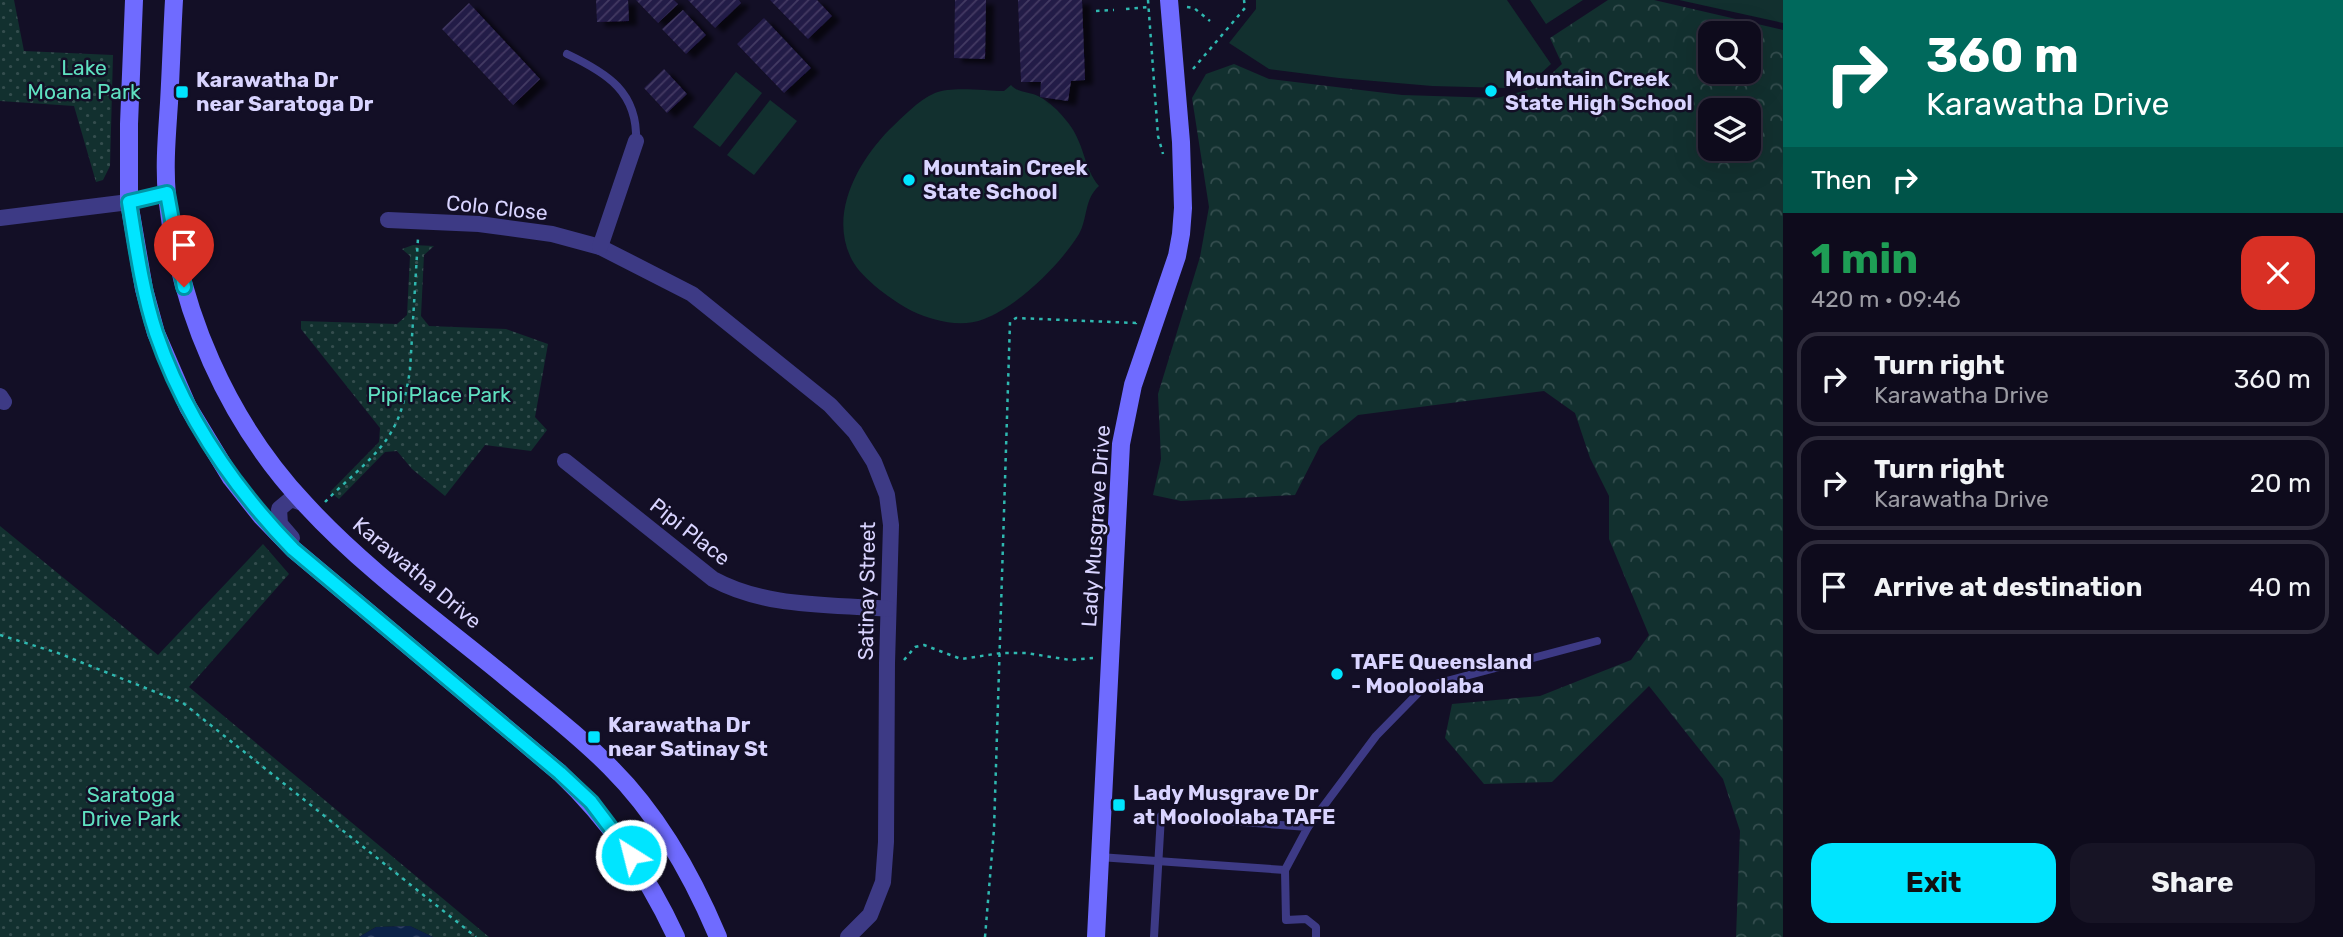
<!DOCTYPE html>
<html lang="en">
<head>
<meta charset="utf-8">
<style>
	:root { --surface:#0e0b1c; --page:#171425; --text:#f1f3f6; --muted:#9b9ba3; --line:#2e2b3b; --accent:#00e5ff }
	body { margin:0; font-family:Rubik,sans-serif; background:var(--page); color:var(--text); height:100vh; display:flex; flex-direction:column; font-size:26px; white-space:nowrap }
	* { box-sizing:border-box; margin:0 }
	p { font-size:23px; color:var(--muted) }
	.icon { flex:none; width:38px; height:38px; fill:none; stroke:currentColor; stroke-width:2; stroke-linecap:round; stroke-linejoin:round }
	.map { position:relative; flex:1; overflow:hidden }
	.side { display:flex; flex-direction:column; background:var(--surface); width:560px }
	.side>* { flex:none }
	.top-card { background:#00695c; color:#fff; overflow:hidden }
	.controls { position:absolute; left:1698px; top:21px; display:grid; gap:14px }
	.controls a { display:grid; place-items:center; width:63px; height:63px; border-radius:14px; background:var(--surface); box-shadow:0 7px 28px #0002,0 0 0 2px var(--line); font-size:35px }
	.pin { position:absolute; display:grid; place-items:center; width:60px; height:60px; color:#fff; margin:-72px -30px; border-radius:50% 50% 50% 0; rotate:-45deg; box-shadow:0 0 7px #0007 }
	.pin .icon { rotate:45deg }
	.me { position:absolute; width:77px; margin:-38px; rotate:324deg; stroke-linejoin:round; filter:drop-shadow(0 0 5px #0008) }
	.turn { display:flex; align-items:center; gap:24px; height:147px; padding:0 28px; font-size:32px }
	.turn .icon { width:91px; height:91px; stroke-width:2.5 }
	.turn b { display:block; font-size:49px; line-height:60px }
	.then { display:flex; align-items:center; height:66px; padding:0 28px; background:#0003; gap:14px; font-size:26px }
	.round { display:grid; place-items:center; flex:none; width:74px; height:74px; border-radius:21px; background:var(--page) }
	.overview { display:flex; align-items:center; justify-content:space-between; height:119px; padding:0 28px }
	h1 { font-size:42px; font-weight:700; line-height:52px; color:#1e9e55 }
	.button { display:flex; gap:14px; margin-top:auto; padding:14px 28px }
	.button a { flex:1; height:80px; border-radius:21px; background:var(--accent); color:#111; font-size:28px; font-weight:700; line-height:80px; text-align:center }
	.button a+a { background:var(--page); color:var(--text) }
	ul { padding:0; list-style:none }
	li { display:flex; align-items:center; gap:21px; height:94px; margin:0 14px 10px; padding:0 14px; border:4px solid var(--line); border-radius:21px }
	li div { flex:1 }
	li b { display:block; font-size:26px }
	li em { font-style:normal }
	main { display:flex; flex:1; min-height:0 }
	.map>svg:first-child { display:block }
	.grass { fill:#12302f }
	.forest { fill:url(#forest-crowns); fill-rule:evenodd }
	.park { fill:url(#park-dots) }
	.water { fill:url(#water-ripples) }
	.building { fill:url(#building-hatch); filter:url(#shadow) }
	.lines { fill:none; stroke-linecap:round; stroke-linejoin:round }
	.path { stroke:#2fb8b0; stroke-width:2.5; stroke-dasharray:3.5 5; stroke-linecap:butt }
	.lane { stroke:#3d3a85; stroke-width:8 }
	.street { stroke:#3d3a85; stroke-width:16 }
	.secondary { stroke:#6f6bff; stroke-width:18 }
	.route-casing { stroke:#0095a6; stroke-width:18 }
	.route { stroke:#00e5ff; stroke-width:12 }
	.poi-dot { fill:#00e5ff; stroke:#130f26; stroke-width:2.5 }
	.labels { text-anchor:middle; stroke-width:5; stroke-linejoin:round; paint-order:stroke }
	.park-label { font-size:21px; fill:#5fe0c0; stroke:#130f26 }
	.poi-label { font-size:21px; font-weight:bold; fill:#d9d4ff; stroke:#130f26; text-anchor:start }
	.street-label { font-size:21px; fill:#d9d4ff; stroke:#130f26 }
</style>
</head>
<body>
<main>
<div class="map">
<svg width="1783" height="937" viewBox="0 0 1783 937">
	<defs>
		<pattern id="forest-crowns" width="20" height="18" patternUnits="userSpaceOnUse" patternTransform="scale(1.75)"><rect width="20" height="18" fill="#12302f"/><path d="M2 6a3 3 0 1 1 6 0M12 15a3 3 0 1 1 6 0" fill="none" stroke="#344d4e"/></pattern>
		<pattern id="park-dots" width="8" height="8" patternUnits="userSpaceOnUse" patternTransform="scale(1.75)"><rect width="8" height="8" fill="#12302f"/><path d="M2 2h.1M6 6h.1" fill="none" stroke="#344d4e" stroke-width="1.8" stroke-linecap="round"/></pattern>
		<pattern id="water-ripples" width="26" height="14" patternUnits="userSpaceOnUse" patternTransform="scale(1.75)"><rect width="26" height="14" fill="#0c2248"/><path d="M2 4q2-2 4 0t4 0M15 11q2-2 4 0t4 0" fill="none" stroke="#2f4163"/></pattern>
		<pattern id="building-hatch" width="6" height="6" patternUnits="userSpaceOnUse" patternTransform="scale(1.75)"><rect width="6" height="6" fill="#241b47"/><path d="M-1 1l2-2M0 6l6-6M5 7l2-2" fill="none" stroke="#433b63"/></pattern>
		<filter id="shadow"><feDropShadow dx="8" dy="4.5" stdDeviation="2" flood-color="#0009"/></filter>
	</defs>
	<rect width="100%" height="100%" fill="#130f26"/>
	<g class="grass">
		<path d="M1256,0H1507L1551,64L1538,76L1506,88L1432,86L1339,78L1269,69L1229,43L1256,9Z"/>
		<path d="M1530,0H1583L1546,24Z"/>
		<path d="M1679,0H1783V23Z"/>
		<path d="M736,72L762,93L720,147L693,127Z"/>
		<path d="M1011,85C1019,94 1030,91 1040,97C1049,102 1059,111 1065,119C1085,141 1083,168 1099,186C1084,199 1088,218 1079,234C1060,265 1018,306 984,319C961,328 933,321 912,311C893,301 862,279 852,260C828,214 858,162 889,130C903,117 917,101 935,93C952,86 985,91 1004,91Z"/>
		<path d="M770,100L797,121L754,175L727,155Z"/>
	</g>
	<path class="forest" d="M1608,0H1654L1783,30V937H1736L1740,831L1723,779L1649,686L1552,782L1484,784L1445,738L1452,704L1540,696L1631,660L1649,635L1609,539V496L1590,458L1575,413L1544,391L1358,415L1320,446L1295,495L1181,501L1153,495L1161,459L1158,394L1200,257L1209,207L1192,98L1206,74L1234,64L1269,79L1402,95L1497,98L1536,88L1562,64L1550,38ZM1710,33H1748V72H1710ZM1710,110H1748V149H1710Z"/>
	<g class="park">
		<path d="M0,0H14L24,51L113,55L110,166L103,180L96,182L74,106L0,101Z"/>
		<path d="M413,245L434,246L424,255L421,316L429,326L506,329L548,344L535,417L547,430L531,451L485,445L445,496L412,469L397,451L385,452L339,499L330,492L379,442L380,428L301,329V321L397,324L407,315L410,256L402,249Z"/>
		<path d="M0,526L158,655L263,544L289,574L189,687L489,937H433L410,926L376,927L359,937H0Z"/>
	</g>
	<path class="water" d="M410,926L433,937H359L376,927Z"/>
	<g class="building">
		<path d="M596,0H628L629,21L597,22Z"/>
		<path d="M636,0H674L678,4L658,23Z"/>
		<path d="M688,0H739L741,3L715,28Z"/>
		<path d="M770,0H817L832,16L808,39Z"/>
		<path d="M955,0H986L985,59L954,58Z"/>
		<path d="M1018,0H1082L1085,80L1071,81L1068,101L1040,97L1041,82H1021Z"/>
		<path d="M469,3L540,79L513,105L442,29Z"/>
		<path d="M683,10L706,35L686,54L662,29Z"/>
		<path d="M764,18L811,68L784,93L737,44Z"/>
		<path d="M664,69L687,94L667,113L644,88Z"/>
	</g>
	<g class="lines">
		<g class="path">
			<path d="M1148,0L1158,136L1163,154"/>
			<path d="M1187,7L1194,8L1210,21"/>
			<path d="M1126,9L1148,7"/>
			<path d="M1096,11L1114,10"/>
			<path d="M1193,69L1245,8L1244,0"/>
			<path d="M325,502C347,479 378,457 393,429C403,411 407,389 410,370L418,238"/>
			<path d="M0,635L58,653L183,703L476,937"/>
			<path d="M904,660L915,647L924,645L961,659L1001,653H1026L1070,660L1093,658"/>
			<path d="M985,937L994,829L1010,322L1016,318L1136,323L1137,320"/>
		</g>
		<g class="lane">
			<path d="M567,54C607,73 638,92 636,141"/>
			<path d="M1308,827L1376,736L1424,687L1597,641"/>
			<path d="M1099,857L1285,870"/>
			<path d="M1154,937L1161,816L1308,827L1285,870L1286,920L1306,919L1316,927V937"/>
		</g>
		<g class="street">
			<path d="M0,218L129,202L167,193"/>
			<path d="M388,220L479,224L552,234L600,247L692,294L830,405L855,432L874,462L887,495L891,525L887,663L886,842L883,882L870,915L848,937"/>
			<path d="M600,247L636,141"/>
			<path d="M0,396L4,402"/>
			<path d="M565,461L713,579C766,608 829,604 888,609"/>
			<path d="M292,538L280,524L279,509L291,499L305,504"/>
		</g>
		<g class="secondary">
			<path d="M134,0L129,124V202L144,289L156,333L188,407L231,478L261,516L293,549L560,773C610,821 647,874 676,937"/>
			<path d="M174,0C172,34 171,69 169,103C167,134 164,165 167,196C179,310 227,421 306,505C364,568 436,620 502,674C539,705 578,734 611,768C659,816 692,875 718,937"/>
			<path d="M1096,937L1121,444L1133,385L1177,256L1181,234L1183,208L1181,142L1169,0"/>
		</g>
	</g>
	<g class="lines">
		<g class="route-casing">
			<path id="route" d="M184,287L167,193L129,202C136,245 142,291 156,333C184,415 233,487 293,549L560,773L591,802L631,855"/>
		</g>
		<use href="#route" class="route"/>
	</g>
	<g class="poi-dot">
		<circle cx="1491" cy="91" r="7"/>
		<rect x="175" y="85" width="14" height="14" rx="3.5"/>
		<circle cx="909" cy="180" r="7"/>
		<circle cx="1337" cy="674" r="7"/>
		<rect x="587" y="730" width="14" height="14" rx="3.5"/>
		<rect x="1112" y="798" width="14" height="14" rx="3.5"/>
	</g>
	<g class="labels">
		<g class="park-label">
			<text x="84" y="75">Lake<tspan x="84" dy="24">Moana Park</tspan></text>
			<text x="439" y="402">Pipi Place Park</text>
			<text x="131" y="802">Saratoga<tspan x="131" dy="24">Drive Park</tspan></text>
		</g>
		<g class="poi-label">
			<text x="1505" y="86">Mountain Creek<tspan x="1505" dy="24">State High School</tspan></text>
			<text x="196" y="87">Karawatha Dr<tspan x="196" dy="24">near Saratoga Dr</tspan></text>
			<text x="923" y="175">Mountain Creek<tspan x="923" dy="24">State School</tspan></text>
			<text x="1351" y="669">TAFE Queensland<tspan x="1351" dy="24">- Mooloolaba</tspan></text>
			<text x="608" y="732">Karawatha Dr<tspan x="608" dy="24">near Satinay St</tspan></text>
			<text x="1133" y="800">Lady Musgrave Dr<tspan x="1133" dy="24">at Mooloolaba TAFE</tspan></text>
		</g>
		<g class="street-label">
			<text transform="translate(497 208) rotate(6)" y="7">Colo Close</text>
			<text transform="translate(1096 526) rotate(-86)" y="7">Lady Musgrave Drive</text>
			<text transform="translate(690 532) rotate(38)" y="7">Pipi Place</text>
			<text transform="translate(417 573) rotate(40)" y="7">Karawatha Drive</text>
			<text transform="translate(867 591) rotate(-89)" y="7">Satinay Street</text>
		</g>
	</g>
</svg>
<div class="controls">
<a><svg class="icon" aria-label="search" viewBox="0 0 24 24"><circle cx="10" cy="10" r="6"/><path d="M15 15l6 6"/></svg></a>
<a><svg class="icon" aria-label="layers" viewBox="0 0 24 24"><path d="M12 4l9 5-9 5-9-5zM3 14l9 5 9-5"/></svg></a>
</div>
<div class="pin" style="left:184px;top:287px;background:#d93025"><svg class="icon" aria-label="arrive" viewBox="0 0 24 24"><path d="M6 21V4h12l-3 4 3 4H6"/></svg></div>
<svg class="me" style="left:631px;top:855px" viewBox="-20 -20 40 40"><circle r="17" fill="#00e5ff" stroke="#fff" stroke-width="3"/><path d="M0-11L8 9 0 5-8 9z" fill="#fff"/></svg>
</div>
<section class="side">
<div class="top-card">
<div class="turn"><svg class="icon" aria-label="right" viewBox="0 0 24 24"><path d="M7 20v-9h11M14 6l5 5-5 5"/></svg><div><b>360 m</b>Karawatha Drive</div></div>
<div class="then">Then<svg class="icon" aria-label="right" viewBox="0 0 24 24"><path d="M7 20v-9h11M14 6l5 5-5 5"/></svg></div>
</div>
<div class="overview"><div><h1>1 min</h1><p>420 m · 09:46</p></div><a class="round" style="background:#d93025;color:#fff"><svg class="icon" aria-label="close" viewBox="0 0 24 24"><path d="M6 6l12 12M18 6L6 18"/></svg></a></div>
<ul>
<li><svg class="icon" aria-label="right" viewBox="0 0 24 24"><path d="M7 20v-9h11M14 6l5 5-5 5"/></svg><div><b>Turn right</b><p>Karawatha Drive</p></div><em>360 m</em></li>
<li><svg class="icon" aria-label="right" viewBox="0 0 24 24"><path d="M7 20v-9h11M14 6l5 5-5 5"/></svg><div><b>Turn right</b><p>Karawatha Drive</p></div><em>20 m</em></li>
<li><svg class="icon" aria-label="arrive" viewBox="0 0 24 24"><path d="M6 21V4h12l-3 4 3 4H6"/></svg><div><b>Arrive at destination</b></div><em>40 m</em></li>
</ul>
<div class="button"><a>Exit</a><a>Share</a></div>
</section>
</main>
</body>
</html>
